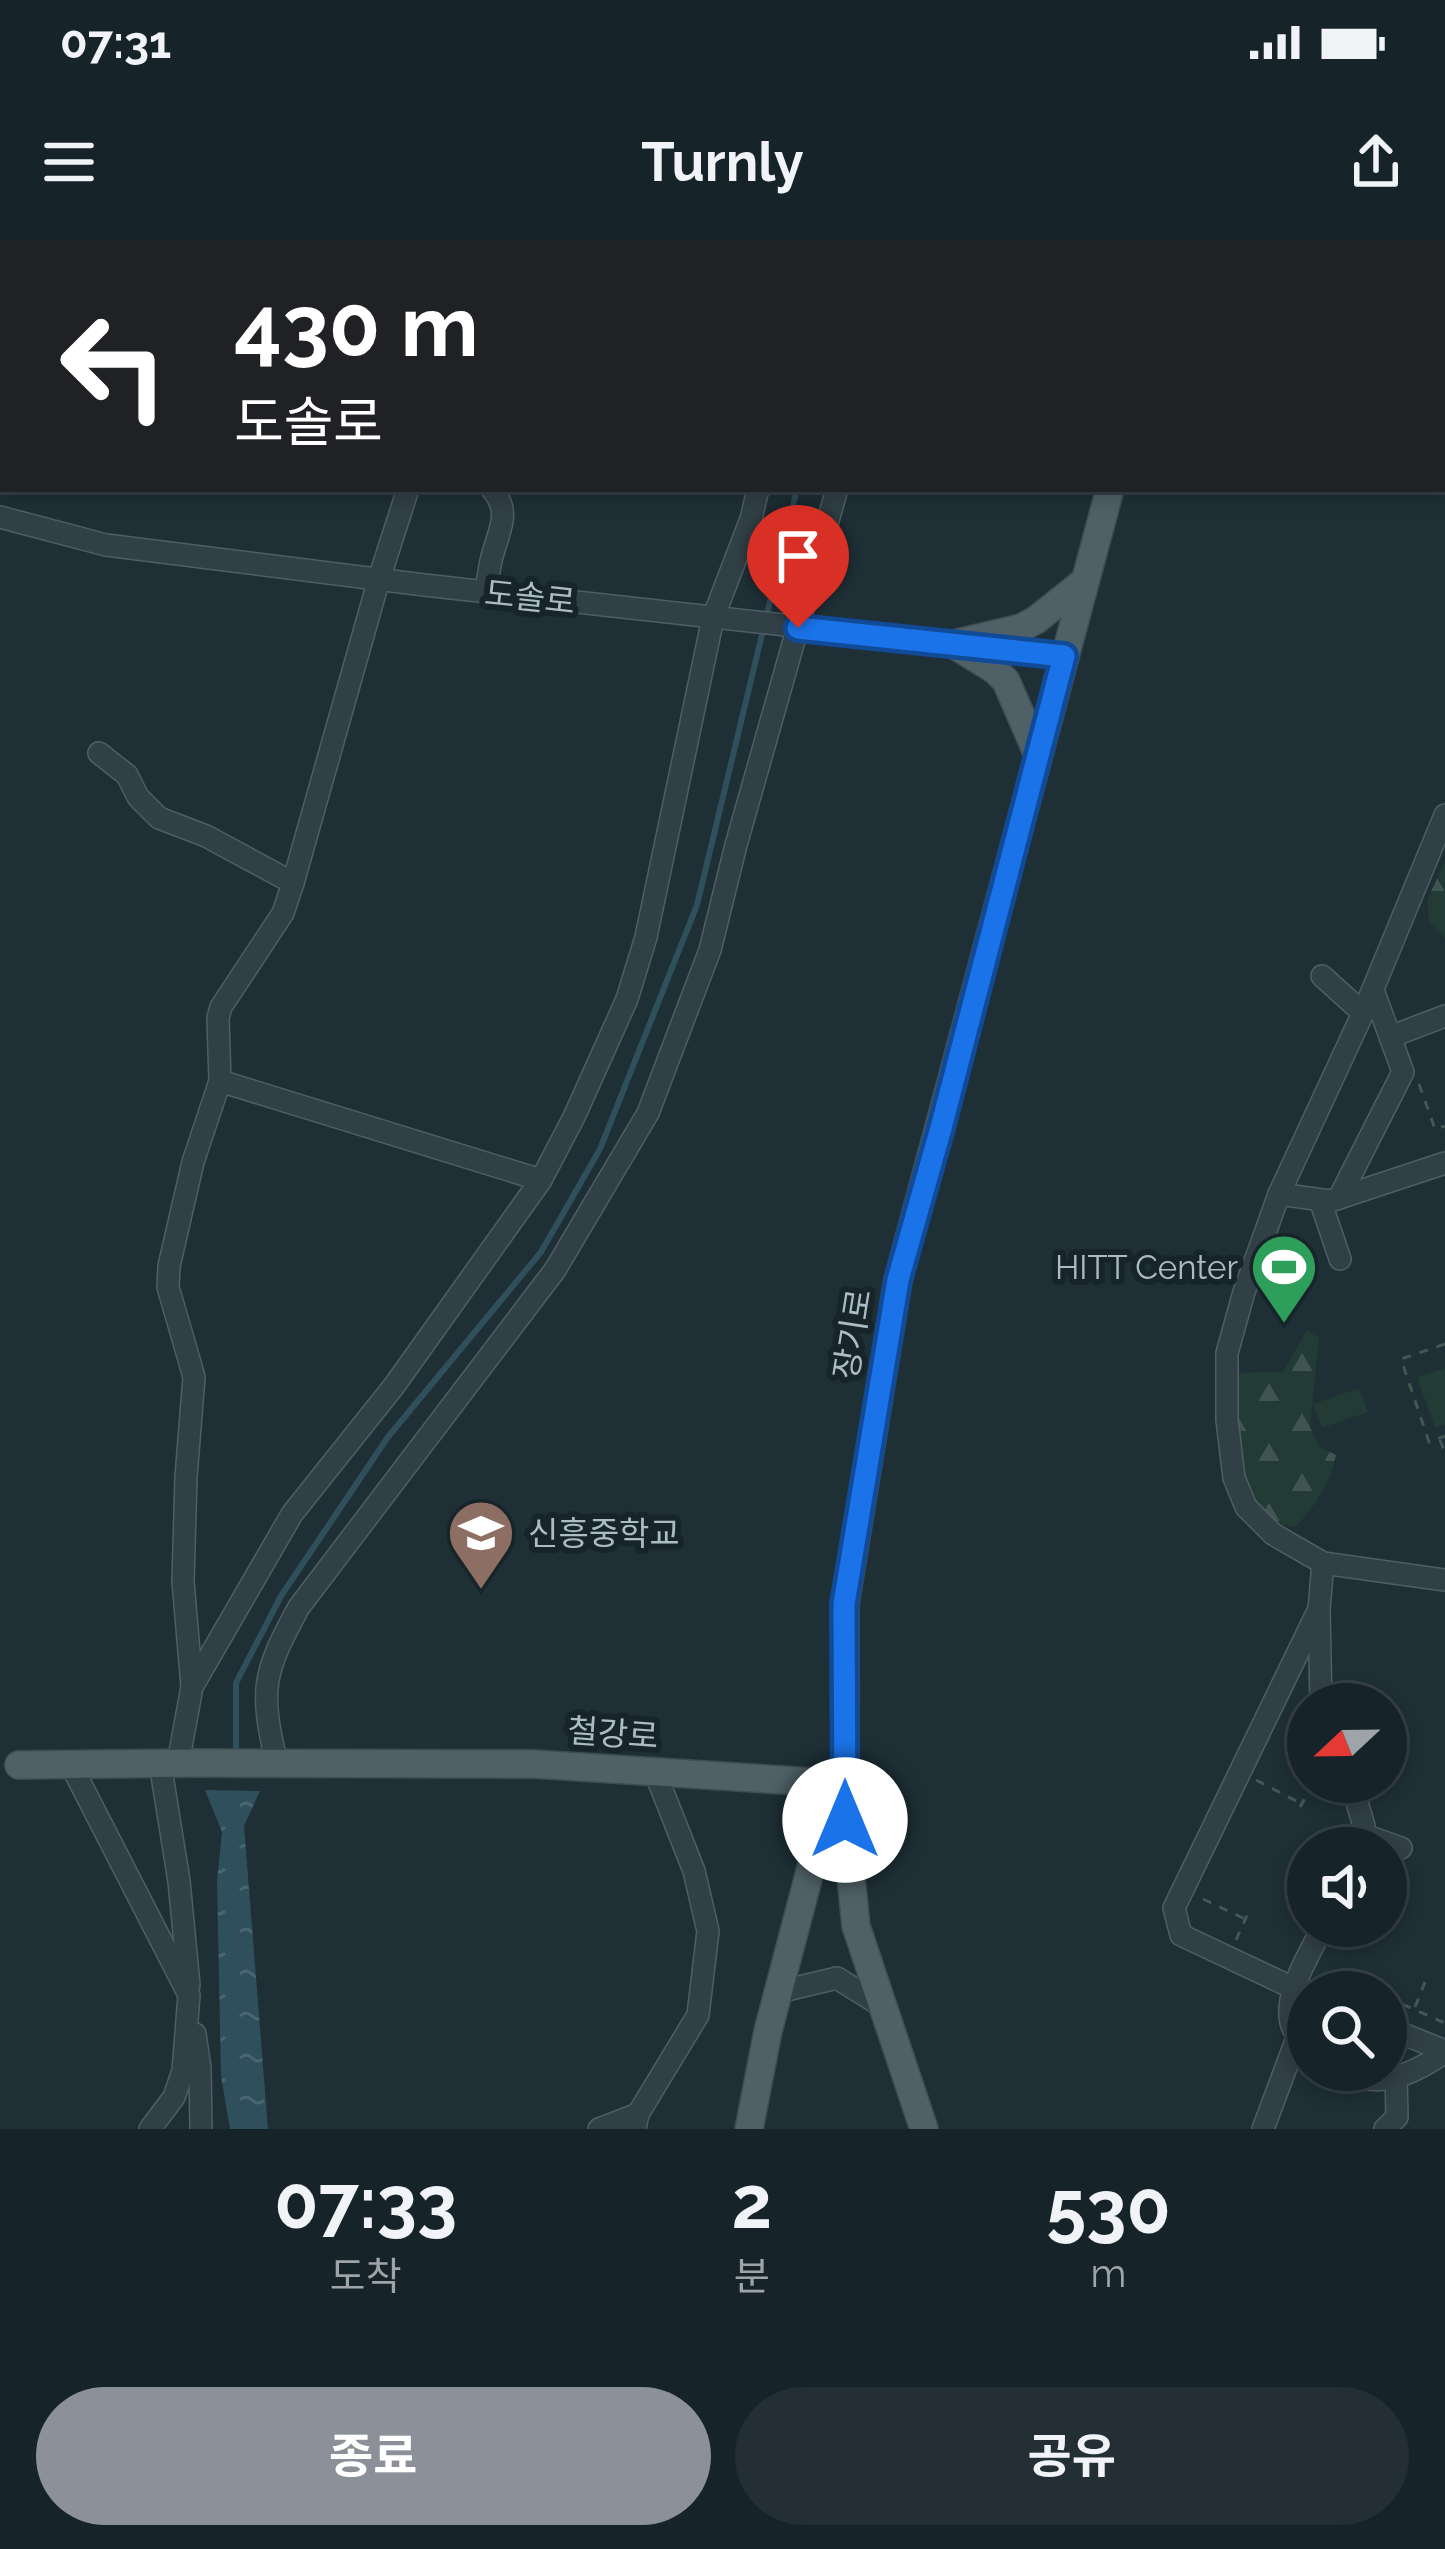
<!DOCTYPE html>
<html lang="ko">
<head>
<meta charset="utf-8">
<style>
	:root { --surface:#162328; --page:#232f34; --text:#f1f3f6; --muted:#9ea4a8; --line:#354045; --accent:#8c9099 }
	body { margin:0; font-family:Raleway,"Noto Sans KR",sans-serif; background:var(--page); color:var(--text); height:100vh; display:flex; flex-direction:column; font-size:45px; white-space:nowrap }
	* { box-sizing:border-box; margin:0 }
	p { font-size:39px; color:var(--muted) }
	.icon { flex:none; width:66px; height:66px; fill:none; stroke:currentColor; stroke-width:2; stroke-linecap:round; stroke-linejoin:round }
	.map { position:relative; height:1889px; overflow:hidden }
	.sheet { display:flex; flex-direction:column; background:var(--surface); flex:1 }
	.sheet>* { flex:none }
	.hud { position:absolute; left:0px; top:0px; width:1446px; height:252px; box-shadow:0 6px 18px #0003,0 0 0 3px var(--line); background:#202124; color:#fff; overflow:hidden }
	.needle { width:78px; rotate:248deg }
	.tools { position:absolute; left:1287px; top:1443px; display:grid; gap:24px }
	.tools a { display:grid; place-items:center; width:120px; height:120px; border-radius:50%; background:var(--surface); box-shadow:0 6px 18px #0003,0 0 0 3px var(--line); font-size:60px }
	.pin { position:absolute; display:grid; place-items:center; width:102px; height:102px; color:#fff; margin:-123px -51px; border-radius:50% 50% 50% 0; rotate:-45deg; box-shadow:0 0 12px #0007 }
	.pin .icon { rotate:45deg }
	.me { position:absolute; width:132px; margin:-66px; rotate:0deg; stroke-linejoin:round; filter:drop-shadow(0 0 9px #0008) }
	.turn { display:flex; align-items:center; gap:42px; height:252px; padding:0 36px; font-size:54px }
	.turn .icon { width:156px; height:156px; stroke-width:2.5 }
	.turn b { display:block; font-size:84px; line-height:102px }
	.eta { display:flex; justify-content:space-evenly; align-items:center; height:204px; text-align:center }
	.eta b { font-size:72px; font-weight:700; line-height:84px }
	.button { display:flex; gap:24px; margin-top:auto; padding:24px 36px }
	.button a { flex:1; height:138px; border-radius:72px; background:var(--accent); color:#fff; font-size:48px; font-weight:700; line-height:138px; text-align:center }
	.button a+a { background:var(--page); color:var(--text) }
	.status { display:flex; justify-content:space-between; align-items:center; height:84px; padding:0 60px; background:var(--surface); direction:ltr }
	.status svg { height:33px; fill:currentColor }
	header { display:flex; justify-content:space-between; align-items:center; height:156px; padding:0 36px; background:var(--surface); font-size:54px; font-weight:700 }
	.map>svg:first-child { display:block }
	.grass { fill:#233b35 }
	.forest { fill:url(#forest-firs) }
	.water { fill:url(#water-ripples) }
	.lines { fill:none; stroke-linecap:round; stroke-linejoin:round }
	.stream { stroke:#2f4f5c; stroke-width:6 }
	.minor-casing { stroke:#4f5e65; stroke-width:24 }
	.major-casing { stroke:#3e4c53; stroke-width:30 }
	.path { stroke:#415854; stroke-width:3; stroke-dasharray:9 9; stroke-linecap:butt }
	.minor { stroke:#314046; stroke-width:21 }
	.major { stroke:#4f6067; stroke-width:27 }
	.route-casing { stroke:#114b97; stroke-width:30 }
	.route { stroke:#1a73e8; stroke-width:21 }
	.labels { text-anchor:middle; stroke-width:12; stroke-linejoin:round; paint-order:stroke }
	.street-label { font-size:33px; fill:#abbcc4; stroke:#17252a }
	.poi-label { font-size:33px; fill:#abbcc4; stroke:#17252a; text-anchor:end }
</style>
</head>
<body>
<div class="status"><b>07:31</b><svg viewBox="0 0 49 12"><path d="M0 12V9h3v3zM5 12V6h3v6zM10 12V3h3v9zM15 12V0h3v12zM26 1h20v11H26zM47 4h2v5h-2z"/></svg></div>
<header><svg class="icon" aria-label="menu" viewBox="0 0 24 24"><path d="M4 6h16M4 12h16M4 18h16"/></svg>Turnly<svg class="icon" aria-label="share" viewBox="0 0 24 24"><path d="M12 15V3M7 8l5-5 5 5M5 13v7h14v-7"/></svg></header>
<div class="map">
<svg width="1445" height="1889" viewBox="0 0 1445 1889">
	<defs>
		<pattern id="forest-firs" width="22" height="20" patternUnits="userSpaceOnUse" patternTransform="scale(3)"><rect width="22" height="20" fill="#233b35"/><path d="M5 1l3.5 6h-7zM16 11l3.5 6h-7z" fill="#405551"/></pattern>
		<pattern id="water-ripples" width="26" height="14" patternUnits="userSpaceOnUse" patternTransform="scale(3)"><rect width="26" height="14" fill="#2f4f5c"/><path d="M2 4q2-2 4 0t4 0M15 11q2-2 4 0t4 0" fill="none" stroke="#4a6672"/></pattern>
	</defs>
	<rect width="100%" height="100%" fill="#1e2f36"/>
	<g class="grass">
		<path d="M1445,1128V1185L1435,1188L1417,1137Z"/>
		<path d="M1359,1148L1368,1172L1322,1188L1313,1164Z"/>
	</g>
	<g class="forest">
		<path d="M1445,622V698L1429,682L1427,660Z"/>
		<path d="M1307,1090L1319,1098L1310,1187L1318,1206L1336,1215C1330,1244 1315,1266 1295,1287C1286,1285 1274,1284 1268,1278C1226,1245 1234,1180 1237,1133L1283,1132Z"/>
	</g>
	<path class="water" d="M205,1550L260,1551L244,1586L268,1889H230L221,1836L217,1641L222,1592Z"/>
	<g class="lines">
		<g class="stream">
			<path d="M856,3V0"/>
			<path d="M236,1517V1443L281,1356L388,1197L541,1012L600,909L697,665L797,249"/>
		</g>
		<g class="minor-casing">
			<g id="minor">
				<path d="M507,3V0"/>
				<path d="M814,3L815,0"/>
				<path d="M894,3L895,0"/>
				<path d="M1218,3L1220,0"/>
				<path d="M408,249L379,339L293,643L283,673L221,767L218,778L220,841L541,940L574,877L627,759L646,697L713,378L751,279L758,249"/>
				<path d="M0,277L106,305L424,345L1064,416"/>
				<path d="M486,352C488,339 489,326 493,313C500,288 511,272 492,249"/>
				<path d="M99,513L127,535L138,557L159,578L206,596L293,643"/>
				<path d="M1445,575L1363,773L1279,954L1244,1052L1227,1113V1180L1234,1238L1246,1267L1273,1294L1323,1323L1445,1340"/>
				<path d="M1322,736L1363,773"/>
				<path d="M1390,797L1445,776"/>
				<path d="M1279,954L1330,961L1445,923"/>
				<path d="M1339,958L1403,832L1373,750"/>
				<path d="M1320,960L1340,1019"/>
				<path d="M192,1447L183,1341L186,1237L194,1137L168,1047L169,1026L193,922L220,841"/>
				<path d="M1321,1464L1319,1369L1323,1323"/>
				<path d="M160,1523L179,1641L189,1745"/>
				<path d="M178,1523L192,1447L292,1274L394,1146L541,940"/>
				<path d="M277,1524C259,1449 263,1433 299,1367L555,1030L648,873L710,710L736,605L837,249"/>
				<path d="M71,1525L189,1755L183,1831L174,1857L150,1889"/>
				<path d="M1351,1542L1364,1586L1361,1608"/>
				<path d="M1364,1595L1401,1608"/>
				<path d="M778,1752L837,1738L882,1766"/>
				<path d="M1308,1755L1181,1695L1174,1668L1319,1369"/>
				<path d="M1386,1787L1445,1811"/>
				<path d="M195,1794L200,1828L201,1889"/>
				<path d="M1308,1805C1266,1778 1308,1719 1323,1686"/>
				<path d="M1346,1830C1378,1852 1417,1832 1445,1812"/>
				<path d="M599,1889L638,1874"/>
				<path d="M635,1889L638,1874L698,1775L708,1691L694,1631L655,1532"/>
				<path d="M1263,1889L1297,1798"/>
				<path d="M1385,1889L1397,1877L1396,1836"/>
			</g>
		</g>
		<g class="major-casing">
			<g id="major">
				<path d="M1180,3L1181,0"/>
				<path d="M953,404L1021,388L1036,380L1085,341"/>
				<path d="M953,404L995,430L1006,441L1038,515"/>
				<path d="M19,1525L194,1523L533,1524L845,1544V1579L856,1686L924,1889"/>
				<path d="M749,1889L768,1791L818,1601L845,1544V1364L898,1040L1110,249"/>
			</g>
		</g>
		<g class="path">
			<path d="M1419,844L1435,889L1445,886"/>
			<path d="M1445,1104L1401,1119L1429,1202L1445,1196"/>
			<path d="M1440,1200L1445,1213"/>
			<path d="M1256,1540L1302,1564"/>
			<path d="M1300,1567L1314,1542"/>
			<path d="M1203,1659L1245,1679"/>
			<path d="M1236,1700L1248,1673"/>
			<path d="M1334,1734L1375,1752"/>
			<path d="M1386,1757L1445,1783"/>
			<path d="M1415,1767L1425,1742"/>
		</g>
		<use href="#minor" class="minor"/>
		<use href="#major" class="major"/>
	</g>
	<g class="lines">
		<g class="route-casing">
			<path id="route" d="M798,388L1064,416L941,888L898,1040L844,1364L845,1580"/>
		</g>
		<use href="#route" class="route"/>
	</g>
	<defs>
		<g id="stadium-pin" transform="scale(3.45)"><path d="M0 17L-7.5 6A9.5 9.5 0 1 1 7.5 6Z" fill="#2e9e5b" stroke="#17252a"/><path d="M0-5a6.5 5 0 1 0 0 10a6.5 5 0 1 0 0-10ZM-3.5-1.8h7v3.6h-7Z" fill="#fff"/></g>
		<g id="school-pin" transform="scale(3.45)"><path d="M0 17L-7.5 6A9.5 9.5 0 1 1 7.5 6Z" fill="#8d6e63" stroke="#17252a"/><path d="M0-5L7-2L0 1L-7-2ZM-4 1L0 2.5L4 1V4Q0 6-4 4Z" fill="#fff"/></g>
	</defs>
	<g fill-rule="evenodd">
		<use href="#stadium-pin" x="1284" y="1027"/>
		<use href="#school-pin" x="481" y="1293"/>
	</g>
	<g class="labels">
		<g class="street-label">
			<text transform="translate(530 357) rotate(6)" y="12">도솔로</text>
			<text transform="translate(852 1094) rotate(-81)" y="12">장기로</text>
			<text transform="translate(613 1493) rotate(4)" y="12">철강로</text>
		</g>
		<g class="poi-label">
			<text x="1238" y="1039">HITT Center</text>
			<text x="528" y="1305" text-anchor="start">신흥중학교</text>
		</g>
	</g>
</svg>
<div class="tools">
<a><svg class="needle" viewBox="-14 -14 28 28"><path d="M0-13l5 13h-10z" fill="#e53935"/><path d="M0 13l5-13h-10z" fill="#9ea4a8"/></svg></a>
<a><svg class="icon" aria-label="sound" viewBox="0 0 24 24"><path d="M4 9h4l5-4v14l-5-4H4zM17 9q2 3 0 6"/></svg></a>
<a><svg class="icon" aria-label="search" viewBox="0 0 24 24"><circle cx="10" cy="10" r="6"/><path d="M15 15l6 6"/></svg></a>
</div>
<div class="pin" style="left:798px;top:388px;background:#d93025"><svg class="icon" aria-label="arrive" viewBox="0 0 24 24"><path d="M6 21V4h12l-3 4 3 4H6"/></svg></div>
<svg class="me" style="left:845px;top:1580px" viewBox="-20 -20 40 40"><circle r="19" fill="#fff"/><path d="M0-13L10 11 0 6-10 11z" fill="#1a73e8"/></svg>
<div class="hud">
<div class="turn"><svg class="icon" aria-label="left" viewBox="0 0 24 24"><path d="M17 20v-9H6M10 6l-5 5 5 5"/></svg><div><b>430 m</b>도솔로</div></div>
</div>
</div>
<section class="sheet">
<div class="eta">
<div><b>07:33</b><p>도착</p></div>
<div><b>2</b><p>분</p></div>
<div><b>530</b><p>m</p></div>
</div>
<div class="button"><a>종료</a><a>공유</a></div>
</section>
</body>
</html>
